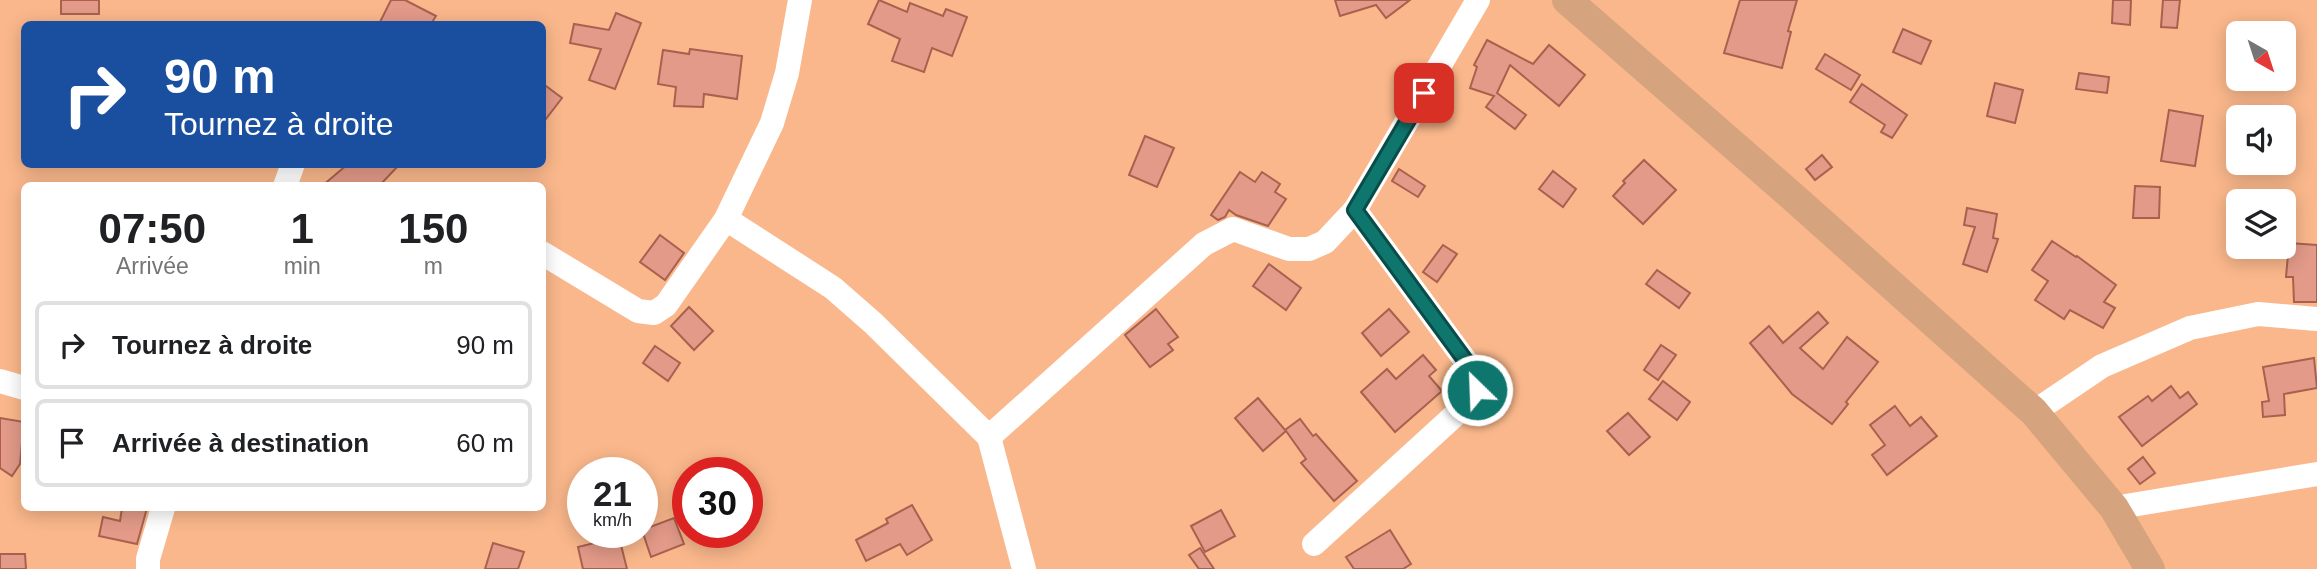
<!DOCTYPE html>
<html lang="fr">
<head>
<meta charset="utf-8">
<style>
	:root { --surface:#fff; --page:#f2f2f2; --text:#202124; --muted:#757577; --line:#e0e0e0 }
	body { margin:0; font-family:Helvetica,sans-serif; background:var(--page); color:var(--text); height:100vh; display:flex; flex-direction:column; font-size:26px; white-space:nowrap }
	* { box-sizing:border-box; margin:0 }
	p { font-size:23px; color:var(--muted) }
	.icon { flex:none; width:38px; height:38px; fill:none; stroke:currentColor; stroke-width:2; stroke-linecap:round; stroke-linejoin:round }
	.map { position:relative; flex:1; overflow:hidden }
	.side { position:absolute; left:21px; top:182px; width:525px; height:329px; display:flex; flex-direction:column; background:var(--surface); border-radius:10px; box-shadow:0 4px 18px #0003 }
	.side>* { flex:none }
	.hud { position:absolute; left:21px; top:21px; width:525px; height:147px; border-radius:10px; box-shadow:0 4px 18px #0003; background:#1a4fa0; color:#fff; overflow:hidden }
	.needle { width:46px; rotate:141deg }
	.buttons { position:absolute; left:2226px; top:21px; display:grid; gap:14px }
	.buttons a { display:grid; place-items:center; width:70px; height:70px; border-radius:10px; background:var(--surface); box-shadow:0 4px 18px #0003; font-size:35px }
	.speed { position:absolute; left:567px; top:457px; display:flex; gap:14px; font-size:35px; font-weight:700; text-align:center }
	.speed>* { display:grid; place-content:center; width:91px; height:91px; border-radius:50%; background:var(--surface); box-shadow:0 4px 18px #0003; line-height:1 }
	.speed small { font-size:18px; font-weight:400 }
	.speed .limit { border:10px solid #d22; background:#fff; color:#111 }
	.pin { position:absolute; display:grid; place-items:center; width:60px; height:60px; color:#fff; margin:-30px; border-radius:14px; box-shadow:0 4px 10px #0006 }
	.me { position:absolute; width:77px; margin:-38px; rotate:336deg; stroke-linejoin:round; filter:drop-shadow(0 0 5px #0008) }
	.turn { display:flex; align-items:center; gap:24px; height:147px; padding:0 28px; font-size:32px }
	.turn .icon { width:91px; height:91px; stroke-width:2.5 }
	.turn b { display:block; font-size:49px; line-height:60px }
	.eta { display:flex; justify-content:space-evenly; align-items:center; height:119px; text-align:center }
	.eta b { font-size:42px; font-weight:800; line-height:49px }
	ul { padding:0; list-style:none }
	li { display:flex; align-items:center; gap:21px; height:88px; margin:0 14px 10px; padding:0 14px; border:4px solid var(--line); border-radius:10px }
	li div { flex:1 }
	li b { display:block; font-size:26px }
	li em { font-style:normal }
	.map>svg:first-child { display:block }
	.building { fill:#e39a88; stroke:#a9614f; stroke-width:2 }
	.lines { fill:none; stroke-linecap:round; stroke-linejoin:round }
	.minor { stroke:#fff; stroke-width:24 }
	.major { stroke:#d6a37f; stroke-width:30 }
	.route-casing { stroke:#0a4d48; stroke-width:18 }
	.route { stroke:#0f766e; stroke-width:12 }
</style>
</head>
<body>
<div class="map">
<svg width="2317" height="569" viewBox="0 0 2317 569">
	<rect width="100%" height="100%" fill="#fab78b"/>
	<g class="building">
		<rect x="61" y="0" width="38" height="14"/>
		<path d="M391,0H405L436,16L431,24H379Z"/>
		<path d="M879,0L907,12L910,3L943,16L946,9L967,17L952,56L932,48L924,72L892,61L900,39L868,24Z"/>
		<path d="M1335,0H1410L1386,18L1376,5L1340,16Z"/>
		<path d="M1740,0H1797L1788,31L1791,32L1782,68L1724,53Z"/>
		<path d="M2113,0H2131L2130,25L2112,23Z"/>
		<path d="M2163,0H2180L2177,28L2161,27Z"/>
		<path d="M616,13L641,23L615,89L589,80L601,49L570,43L574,24L609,30Z"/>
		<path d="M1903,29L1931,41L1921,64L1893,52Z"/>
		<path d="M1487,40L1533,64L1549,45L1585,75L1559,106L1510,65L1497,93L1526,115L1515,129L1486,107L1494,96L1470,88L1477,67L1474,65Z"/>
		<path d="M690,49L742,56L737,99L704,94L703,107L674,106L676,87L658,84L663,50L689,54Z"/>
		<path d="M1825,54L1860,75L1851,90L1816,69Z"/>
		<path d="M2079,73L2109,77L2107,93L2076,89Z"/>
		<path d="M542,83L562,98L542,124Z"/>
		<path d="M1995,83L2023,90L2015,123L1987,116Z"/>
		<path d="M1862,84L1907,115L1892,138L1881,132L1885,125L1850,102Z"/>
		<path d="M2169,110L2203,116L2195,166L2161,161Z"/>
		<path d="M1145,136L1174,148L1157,187L1129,175Z"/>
		<path d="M1822,155L1832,167L1815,180L1806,169Z"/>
		<path d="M1644,160L1676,190L1643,224L1613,196L1625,183L1623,181Z"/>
		<path d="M348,164H400L379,186H322Z"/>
		<path d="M1399,169L1425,186L1418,197L1392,181Z"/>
		<path d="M1553,171L1576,189L1563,207L1539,189Z"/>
		<path d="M1240,172L1255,182L1262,172L1280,184L1275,192L1286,199L1268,226L1236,215L1229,210L1225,217L1218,220L1211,215Z"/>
		<path d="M2135,186L2160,187L2159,218H2133Z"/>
		<path d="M1967,208L1997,214L1993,238L1998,239L1987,272L1963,264L1975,227L1964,225Z"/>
		<path d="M660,235L684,253L665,280L640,262Z"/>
		<path d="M2052,241L2076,257L2077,256L2116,285L2104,302L2115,308L2103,328L2070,310L2064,319L2035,300L2048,281L2032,270Z"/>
		<path d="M2289,243L2317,245V302H2294L2293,277H2286Z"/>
		<path d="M1443,245L1457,254L1437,282L1423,272Z"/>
		<path d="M1269,264L1301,288L1286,310L1253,286Z"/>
		<path d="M1657,270L1690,293L1679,308L1646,284Z"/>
		<path d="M689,307L713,331L694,350L671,326Z"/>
		<path d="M1156,309L1178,337L1168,344L1173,350L1150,367L1125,335Z"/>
		<path d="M1389,309L1409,332L1381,356L1362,333Z"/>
		<path d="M1818,312L1828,323L1800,348L1823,369L1847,337L1878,362L1846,402L1848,404L1832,424L1792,394L1750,343L1769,326L1783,343Z"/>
		<path d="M1661,345L1676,355L1658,380L1644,370Z"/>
		<path d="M655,346L680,363L668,381L643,363Z"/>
		<path d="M1423,355L1436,370L1429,376L1442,391L1395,432L1361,392L1387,369L1396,379Z"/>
		<path d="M2314,358L2317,388L2284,394L2285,415L2263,417L2262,402L2269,401L2263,367Z"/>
		<path d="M1663,381L1690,402L1677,420L1649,399Z"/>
		<path d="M2171,386L2180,398L2188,392L2197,404L2142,446L2119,417L2148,396L2152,401Z"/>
		<path d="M1258,398L1285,430L1300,419L1313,436L1316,434L1357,481L1334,501L1301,463L1306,459L1286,431L1263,451L1235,418Z"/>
		<path d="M1895,406L1910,426L1921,417L1937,436L1887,475L1872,455L1885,445L1870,425Z"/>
		<path d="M1628,413L1650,437L1629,455L1607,431Z"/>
		<path d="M0,418L24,422L20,464L12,476L0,468Z"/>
		<path d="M2143,457L2155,473L2140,484L2128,469Z"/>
		<path d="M912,505L932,540L907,555L900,544L866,561L856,540L888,523L886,519Z"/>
		<path d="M122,508H147L137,544L99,536L103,517L120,521Z"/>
		<path d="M1221,510L1235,536L1205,552L1191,526Z"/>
		<path d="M674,518L684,544L651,557L642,530Z"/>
		<path d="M1390,530L1411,564L1403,569H1354L1346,557Z"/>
		<path d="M619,537L627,569H583L578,547Z"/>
		<path d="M493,543L524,552L518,569H485Z"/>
		<path d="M1200,548L1214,569H1199L1189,555Z"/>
		<path d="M0,554H25L26,569H0Z"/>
	</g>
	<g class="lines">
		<g class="minor">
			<path d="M285,186L293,164"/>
			<path d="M726,219L833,288L873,323L989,437L1024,569"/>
			<path d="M542,253L638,311L654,313L666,305L726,219L772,123L787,73L800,0"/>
			<path d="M0,381L24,388"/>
			<path d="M2034,412L2102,366L2190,328L2258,314L2317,319"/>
			<path d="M989,437L1204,244L1233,229L1289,249H1309L1325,242L1355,210L1478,0"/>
			<path d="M2114,508L2317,474"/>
			<path d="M1314,544L1466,405L1477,390L1476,375L1355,210"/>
			<path d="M148,569V559L163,508"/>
		</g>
		<path class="major" d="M1567,0L1793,197L2034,412L2114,508L2150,569"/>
	</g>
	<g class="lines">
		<g class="route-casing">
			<path id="route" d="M1424,93L1355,210L1476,375L1477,390"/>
		</g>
		<use href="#route" class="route"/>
	</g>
</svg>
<div class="buttons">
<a><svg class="needle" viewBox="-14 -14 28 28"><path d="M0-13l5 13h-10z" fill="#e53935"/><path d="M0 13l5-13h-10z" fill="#757577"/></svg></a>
<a><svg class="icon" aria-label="sound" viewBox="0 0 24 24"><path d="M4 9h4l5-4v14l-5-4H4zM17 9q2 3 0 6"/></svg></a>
<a><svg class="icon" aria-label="layers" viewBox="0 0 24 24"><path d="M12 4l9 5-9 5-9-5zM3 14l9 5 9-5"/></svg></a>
</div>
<div class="speed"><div>21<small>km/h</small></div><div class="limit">30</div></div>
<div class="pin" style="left:1424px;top:93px;background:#d93025"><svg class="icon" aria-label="arrive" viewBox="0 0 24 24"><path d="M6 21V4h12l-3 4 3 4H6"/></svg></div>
<svg class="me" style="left:1477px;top:390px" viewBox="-20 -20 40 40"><circle r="17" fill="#0f766e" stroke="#fff" stroke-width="3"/><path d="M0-11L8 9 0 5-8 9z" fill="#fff"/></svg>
<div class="hud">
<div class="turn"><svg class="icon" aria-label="right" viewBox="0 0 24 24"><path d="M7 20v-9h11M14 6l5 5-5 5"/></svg><div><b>90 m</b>Tournez à droite</div></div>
</div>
<section class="side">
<div class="eta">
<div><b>07:50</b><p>Arrivée</p></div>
<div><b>1</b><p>min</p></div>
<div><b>150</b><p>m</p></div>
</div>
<ul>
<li><svg class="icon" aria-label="right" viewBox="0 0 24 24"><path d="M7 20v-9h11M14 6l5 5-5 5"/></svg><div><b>Tournez à droite</b></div><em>90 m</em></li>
<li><svg class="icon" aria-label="arrive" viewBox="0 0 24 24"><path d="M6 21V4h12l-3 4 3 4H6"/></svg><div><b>Arrivée à destination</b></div><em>60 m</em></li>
</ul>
</section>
</div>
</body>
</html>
